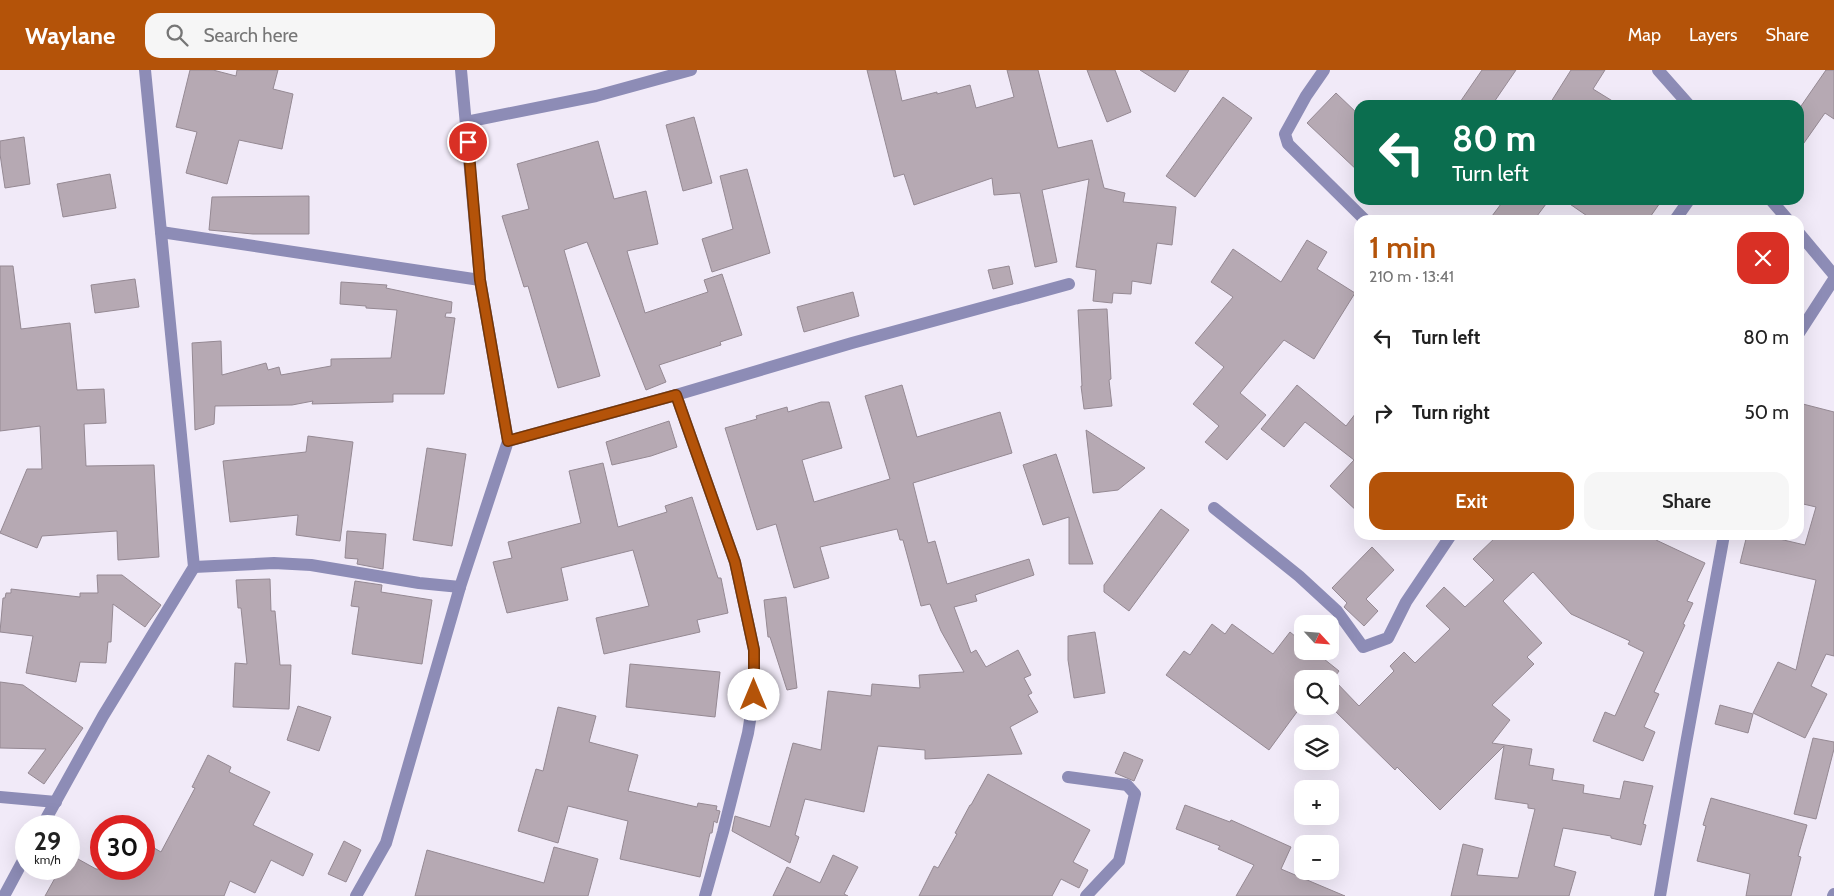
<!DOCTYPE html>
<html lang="en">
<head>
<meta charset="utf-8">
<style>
	:root { --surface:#fff; --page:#f6f6f6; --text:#222; --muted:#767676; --accent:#b45309 }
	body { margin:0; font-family:Cabin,sans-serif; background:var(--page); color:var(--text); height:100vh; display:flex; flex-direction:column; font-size:19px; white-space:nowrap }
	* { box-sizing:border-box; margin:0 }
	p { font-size:16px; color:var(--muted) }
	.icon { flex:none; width:28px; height:28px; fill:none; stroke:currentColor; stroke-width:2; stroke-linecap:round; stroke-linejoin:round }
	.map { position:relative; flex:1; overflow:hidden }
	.sheet { position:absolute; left:1354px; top:145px; width:450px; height:325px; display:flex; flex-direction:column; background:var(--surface); border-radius:15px; box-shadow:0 5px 20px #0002 }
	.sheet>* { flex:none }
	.guide { position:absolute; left:1354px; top:30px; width:450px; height:105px; border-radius:15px; box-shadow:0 5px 20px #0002; background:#0b6e4f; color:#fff; overflow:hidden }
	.needle { width:32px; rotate:116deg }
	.fabs { position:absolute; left:1294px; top:545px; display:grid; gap:10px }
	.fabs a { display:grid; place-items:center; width:45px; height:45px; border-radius:10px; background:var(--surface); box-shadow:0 5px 20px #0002; font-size:25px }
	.speed { position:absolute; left:15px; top:745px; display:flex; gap:10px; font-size:25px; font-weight:700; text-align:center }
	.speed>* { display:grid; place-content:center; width:65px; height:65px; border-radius:50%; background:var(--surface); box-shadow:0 5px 20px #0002; line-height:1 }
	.speed small { font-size:12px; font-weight:400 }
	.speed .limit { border:8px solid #d22; background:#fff; color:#111 }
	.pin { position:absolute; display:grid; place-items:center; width:42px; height:42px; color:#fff; margin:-21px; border:2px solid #fff; border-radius:50%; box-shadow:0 1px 5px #0007 }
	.me { position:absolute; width:55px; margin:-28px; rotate:0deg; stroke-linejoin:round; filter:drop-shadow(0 0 4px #0008) }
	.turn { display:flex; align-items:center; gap:18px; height:105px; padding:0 15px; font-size:22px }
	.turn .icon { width:65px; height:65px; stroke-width:2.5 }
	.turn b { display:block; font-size:35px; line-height:42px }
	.round { display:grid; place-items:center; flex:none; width:52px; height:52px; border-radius:15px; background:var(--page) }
	.headline { display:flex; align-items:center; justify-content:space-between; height:85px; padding:0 15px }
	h1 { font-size:30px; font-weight:600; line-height:38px; color:var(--accent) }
	.primary-button { display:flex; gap:10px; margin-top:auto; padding:10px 15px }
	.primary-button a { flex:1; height:58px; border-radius:15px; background:var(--accent); color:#fff; font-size:20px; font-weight:600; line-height:58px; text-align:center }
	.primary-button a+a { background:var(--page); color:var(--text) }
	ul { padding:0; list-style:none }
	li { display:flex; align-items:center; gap:15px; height:75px; padding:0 15px }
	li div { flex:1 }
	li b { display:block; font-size:19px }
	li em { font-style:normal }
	header { display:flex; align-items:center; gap:30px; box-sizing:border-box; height:70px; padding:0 25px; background:var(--accent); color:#fff }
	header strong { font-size:24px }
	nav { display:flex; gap:28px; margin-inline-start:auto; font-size:18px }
	.search { width:350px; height:45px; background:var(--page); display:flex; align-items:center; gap:12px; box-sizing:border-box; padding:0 18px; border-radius:15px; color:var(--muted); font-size:19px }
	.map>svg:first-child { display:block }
	.building { fill:#b6a9b3; stroke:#958993 }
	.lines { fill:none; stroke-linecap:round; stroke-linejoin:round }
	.street { stroke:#8d8cb6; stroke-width:12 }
	.route-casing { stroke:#753606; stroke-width:12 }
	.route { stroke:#b45309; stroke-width:9 }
</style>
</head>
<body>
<header>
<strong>Waylane</strong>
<div class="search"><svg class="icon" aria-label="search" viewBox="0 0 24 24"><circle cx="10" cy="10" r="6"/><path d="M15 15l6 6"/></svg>Search here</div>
<nav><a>Map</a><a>Layers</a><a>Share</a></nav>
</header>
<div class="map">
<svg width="1834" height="826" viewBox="0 0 1834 826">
	<rect width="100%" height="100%" fill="#f1eaf8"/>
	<g class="building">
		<path d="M190,0H213L236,6L237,0H278L273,19L293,24L282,79L239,70L227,114L186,103L197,62L176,57Z"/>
		<path d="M867,0H895L902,31L937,22V24L970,15L976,38L1014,27L1007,0H1038L1058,78L1092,70L1104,118L1125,123L1123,132L1176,137L1172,175L1157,173L1151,214L1132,211L1131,224L1113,223L1112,233L1093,231L1096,200L1076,197L1089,109L1042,120L1057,192L1035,197L1020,123L994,125L992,108L914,135L904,104L894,107Z"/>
		<path d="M1087,0H1115L1131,42L1107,52Z"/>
		<path d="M1140,0H1189L1175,22Z"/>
		<path d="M1482,0H1516L1492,35H1458Z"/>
		<path d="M1571,0H1605L1593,19L1619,35H1549Z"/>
		<path d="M1826,0H1834V49L1825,43L1799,80V39Z"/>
		<path d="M1336,23L1359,45V102L1307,53Z"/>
		<path d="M1223,27L1252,48L1195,127L1166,106Z"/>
		<path d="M694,47L712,113L683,121L666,55Z"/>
		<path d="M24,67L30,114L5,118L0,84V71Z"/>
		<path d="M598,71L614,129L646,121L658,174L627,181L645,243L708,222L704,210L722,204L742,265L720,272L721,275L659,295L666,312L646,320L587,172L564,180L600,306L558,318L528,216L524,217L502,146L529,139L517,94Z"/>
		<path d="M747,99L770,183L712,202L702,169L733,159L720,106Z"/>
		<path d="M110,104L116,138L63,147L57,114Z"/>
		<path d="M309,126V164H253L209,160L212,127Z"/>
		<path d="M1504,130H1549L1534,150H1489Z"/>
		<path d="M1564,130H1662L1648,150H1593Z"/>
		<path d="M1307,170L1327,182L1317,199L1355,223L1314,289L1284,270L1240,323L1266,345L1227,390L1205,372L1219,356L1193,334L1224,297L1195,273L1233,227L1211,212L1233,179L1281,212Z"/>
		<path d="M0,196H13L21,259L70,253L77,320L104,319L106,353L84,354L86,396L154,395L159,487L118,490L117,461L42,466L37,478L0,463L27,399H42L40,356L0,361Z"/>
		<path d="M1009,196L1013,214L993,219L988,200Z"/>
		<path d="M135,209L139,237L95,243L91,215Z"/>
		<path d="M341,212L387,215L386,218L452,232L451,243H446L445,247L455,248L444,324H393V332L312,334L313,331L292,335L215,336L214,354L195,360L192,273L221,271L222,305L266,293L268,300L279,297L281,305L331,296V289L391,288L397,240L366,238V236L340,234Z"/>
		<path d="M853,222L859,246L804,262L797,237Z"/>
		<path d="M1107,239L1111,309L1109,310L1112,336L1084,339L1081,316H1082L1078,240Z"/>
		<path d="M902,315L917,367L1000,342L1012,383L913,413L928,473L935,471L947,514L1029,489L1034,505L975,525L977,531L954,537L971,583L976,580L986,597L1018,580L1031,605L1024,608L1032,623L1028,625L1038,642L1010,657L1022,684L925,689V680L878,676L864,742L805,729L795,765L799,767L790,793L732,761L735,746L770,757L793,673L821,680L828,621L871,626L872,614L920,618L919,605L964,602L941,561L930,534L921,536L903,470H900L897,459L820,477L829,508L794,518L776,454L757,460L725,358L757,349L756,346L787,337L788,342L821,332H829L842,378L802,390L814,432L890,409L865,326Z"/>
		<path d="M1297,315L1346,356L1359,339V443L1330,416L1354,390L1305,352L1284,377L1261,359Z"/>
		<path d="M1799,333L1834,342V586L1826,584L1811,616L1827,624L1805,668L1753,643L1778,592L1796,600L1816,510L1740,493L1747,465H1762L1805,475L1816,437L1799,433Z"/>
		<path d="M669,351L677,377L651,386L612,395L606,372Z"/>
		<path d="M1086,360L1145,398L1118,420L1093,423Z"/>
		<path d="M308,366L353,372L340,471L296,465L298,445L230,452L223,391L306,382Z"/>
		<path d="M427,378L466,384L452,476L413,470Z"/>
		<path d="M1056,384L1072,432L1093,494H1069V447L1043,455L1023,395Z"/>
		<path d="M603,393L618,457L667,442L665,436L692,427L718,508H721L728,543L697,550L700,562L604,584L596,548L649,536L633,480L561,498L568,530L507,543L493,492L512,488L508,472L581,453L569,401Z"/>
		<path d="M1161,439L1189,460L1129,541L1104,522V515Z"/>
		<path d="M347,461L386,464L383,499L357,494L358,489L345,488Z"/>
		<path d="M1498,465H1658L1656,470L1705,493L1687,531L1693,533L1683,554L1685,555L1654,622L1659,624L1644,657L1655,662L1643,691L1593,671L1605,642L1615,646L1644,582L1628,574L1630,571L1571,544L1533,502L1503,531L1542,573L1527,587L1534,594L1492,635L1510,650L1492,673L1532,679L1529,695L1554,699L1552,710L1584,715L1583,723L1620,729L1624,711L1653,716L1643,754L1646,755L1641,775L1611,768V766L1563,758L1554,796L1576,802L1569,826H1451L1463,774L1483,779L1477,805L1518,808L1535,739L1528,738V734L1495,729L1504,676L1440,740L1397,697L1395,700L1330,636V609H1302V635L1269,680L1166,605L1184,581L1190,585L1212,554L1225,564L1232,554L1273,584L1290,562L1302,572V581H1314L1339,601L1333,609L1359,636L1394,601L1390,596L1404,582L1415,593L1450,559L1426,536L1444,517L1465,537L1494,510L1473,489Z"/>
		<path d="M1372,477L1394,500L1366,529L1378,541L1364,556L1344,537L1347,533L1332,518Z"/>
		<path d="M97,505H122L161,535L145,557L113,534L111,572H108L106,593L80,592L76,612L26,603L33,566L0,562L3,528H5L6,523H11V519L80,527V523H98Z"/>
		<path d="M270,509L271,541H275L280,595H291L289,639L233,637L235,593L247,594L241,538H238L236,510Z"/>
		<path d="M355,511L382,515L381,522L432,530L422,594L352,584L359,537L351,536Z"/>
		<path d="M786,527L797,618L787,620L770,567H768L764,530Z"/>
		<path d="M1095,562L1105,623L1074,628L1068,590V566Z"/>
		<path d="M630,594L720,602L715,647L626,637Z"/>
		<path d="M0,612L23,615L83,658L44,714L28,703L46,679L0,678Z"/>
		<path d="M1720,635L1753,644L1748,663L1715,654Z"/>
		<path d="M298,636L331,647L319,681L287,670Z"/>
		<path d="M558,637L596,646L589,672L638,685L628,721L697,737L698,733L717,736L716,740L720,741L717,753L714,751L712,763H710L700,807L620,789L628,751L568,736L558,773L518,761L536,699L543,701Z"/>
		<path d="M1813,668L1834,672V679L1816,749L1794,744Z"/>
		<path d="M1124,682L1143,690L1134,711L1115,703Z"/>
		<path d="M208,685L231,697L229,702L270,722L253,755L313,784L303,806L271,790L255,823L230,811L224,826H45L60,799H69V784L96,799H144V772L161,782L195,718L192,717Z"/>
		<path d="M988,704L1090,760L1073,792L1088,800L1079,818L1061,809L1052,826H919L934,796L938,798L957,764L955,763L970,735H971Z"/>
		<path d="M1711,728L1807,755L1798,786L1801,787L1791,826H1746L1750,804L1697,791L1706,756L1703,755Z"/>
		<path d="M1185,735L1230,752L1231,750L1291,777L1281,799L1345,826H1236L1254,795L1218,779L1220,776L1176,759Z"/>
		<path d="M344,771L361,780L346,812L328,804Z"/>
		<path d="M554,777L598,789L588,826H415L427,780L544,813Z"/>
		<path d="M833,785L858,797L844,824L848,826H773L787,797L820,813Z"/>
	</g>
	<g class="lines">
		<g class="street">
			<path d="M1324,0L1306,26L1285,64L1288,74L1365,150"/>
			<path d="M1658,0L1689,35"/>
			<path d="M466,52L596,26L691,0"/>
			<path d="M1771,130L1788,150"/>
			<path d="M1675,150L1689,130"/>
			<path d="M161,162L480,210"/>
			<path d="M1799,163L1834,205"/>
			<path d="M1799,263L1834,209"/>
			<path d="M676,325L735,492L754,580V625L748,663L723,762L705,826"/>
			<path d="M508,371L676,325L852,273L1069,214"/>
			<path d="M1214,438L1299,506L1337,541L1363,577L1388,568L1406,532L1451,465"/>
			<path d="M194,497L274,493L311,495L419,513L460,517"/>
			<path d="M1068,707L1127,715L1135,724L1119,791L1086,826"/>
			<path d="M0,727L56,732"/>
			<path d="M42,756L103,646L194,497L145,0"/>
			<path d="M4,826L26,785"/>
			<path d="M356,826L386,773L460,517L508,371L480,210L461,0"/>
			<path d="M1660,826L1685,679L1724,465"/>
			<path d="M1833,826L1834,824"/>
		</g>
	</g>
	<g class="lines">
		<g class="route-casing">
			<path id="route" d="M468,72L480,210L508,371L676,325L735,492L754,580V625"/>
		</g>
		<use href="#route" class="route"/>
	</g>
</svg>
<div class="fabs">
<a><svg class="needle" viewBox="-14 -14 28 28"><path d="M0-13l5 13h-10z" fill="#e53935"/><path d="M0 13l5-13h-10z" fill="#767676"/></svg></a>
<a><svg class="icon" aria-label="search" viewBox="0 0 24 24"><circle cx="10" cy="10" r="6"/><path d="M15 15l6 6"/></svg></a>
<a><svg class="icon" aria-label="layers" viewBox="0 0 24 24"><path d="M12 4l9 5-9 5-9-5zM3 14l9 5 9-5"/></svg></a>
<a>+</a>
<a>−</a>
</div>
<div class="speed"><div>29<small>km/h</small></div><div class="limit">30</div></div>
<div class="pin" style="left:468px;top:72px;background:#d93025"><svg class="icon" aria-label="arrive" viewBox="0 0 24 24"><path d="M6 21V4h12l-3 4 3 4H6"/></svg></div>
<svg class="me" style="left:754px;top:625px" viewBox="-20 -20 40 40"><circle r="19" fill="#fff"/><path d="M0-13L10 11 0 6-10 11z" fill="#b45309"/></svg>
<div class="guide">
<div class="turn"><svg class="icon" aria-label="left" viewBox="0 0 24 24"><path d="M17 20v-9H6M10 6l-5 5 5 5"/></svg><div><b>80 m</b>Turn left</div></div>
</div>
<section class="sheet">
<div class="headline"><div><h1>1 min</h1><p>210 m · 13:41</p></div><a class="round" style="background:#d93025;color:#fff"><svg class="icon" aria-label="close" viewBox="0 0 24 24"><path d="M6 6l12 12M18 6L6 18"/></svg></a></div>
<ul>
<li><svg class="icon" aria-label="left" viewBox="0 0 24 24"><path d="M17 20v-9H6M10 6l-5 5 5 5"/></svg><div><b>Turn left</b></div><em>80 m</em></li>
<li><svg class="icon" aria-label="right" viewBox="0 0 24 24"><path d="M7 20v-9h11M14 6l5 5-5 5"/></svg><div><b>Turn right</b></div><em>50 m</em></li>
</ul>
<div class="primary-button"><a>Exit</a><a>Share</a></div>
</section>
</div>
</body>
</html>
